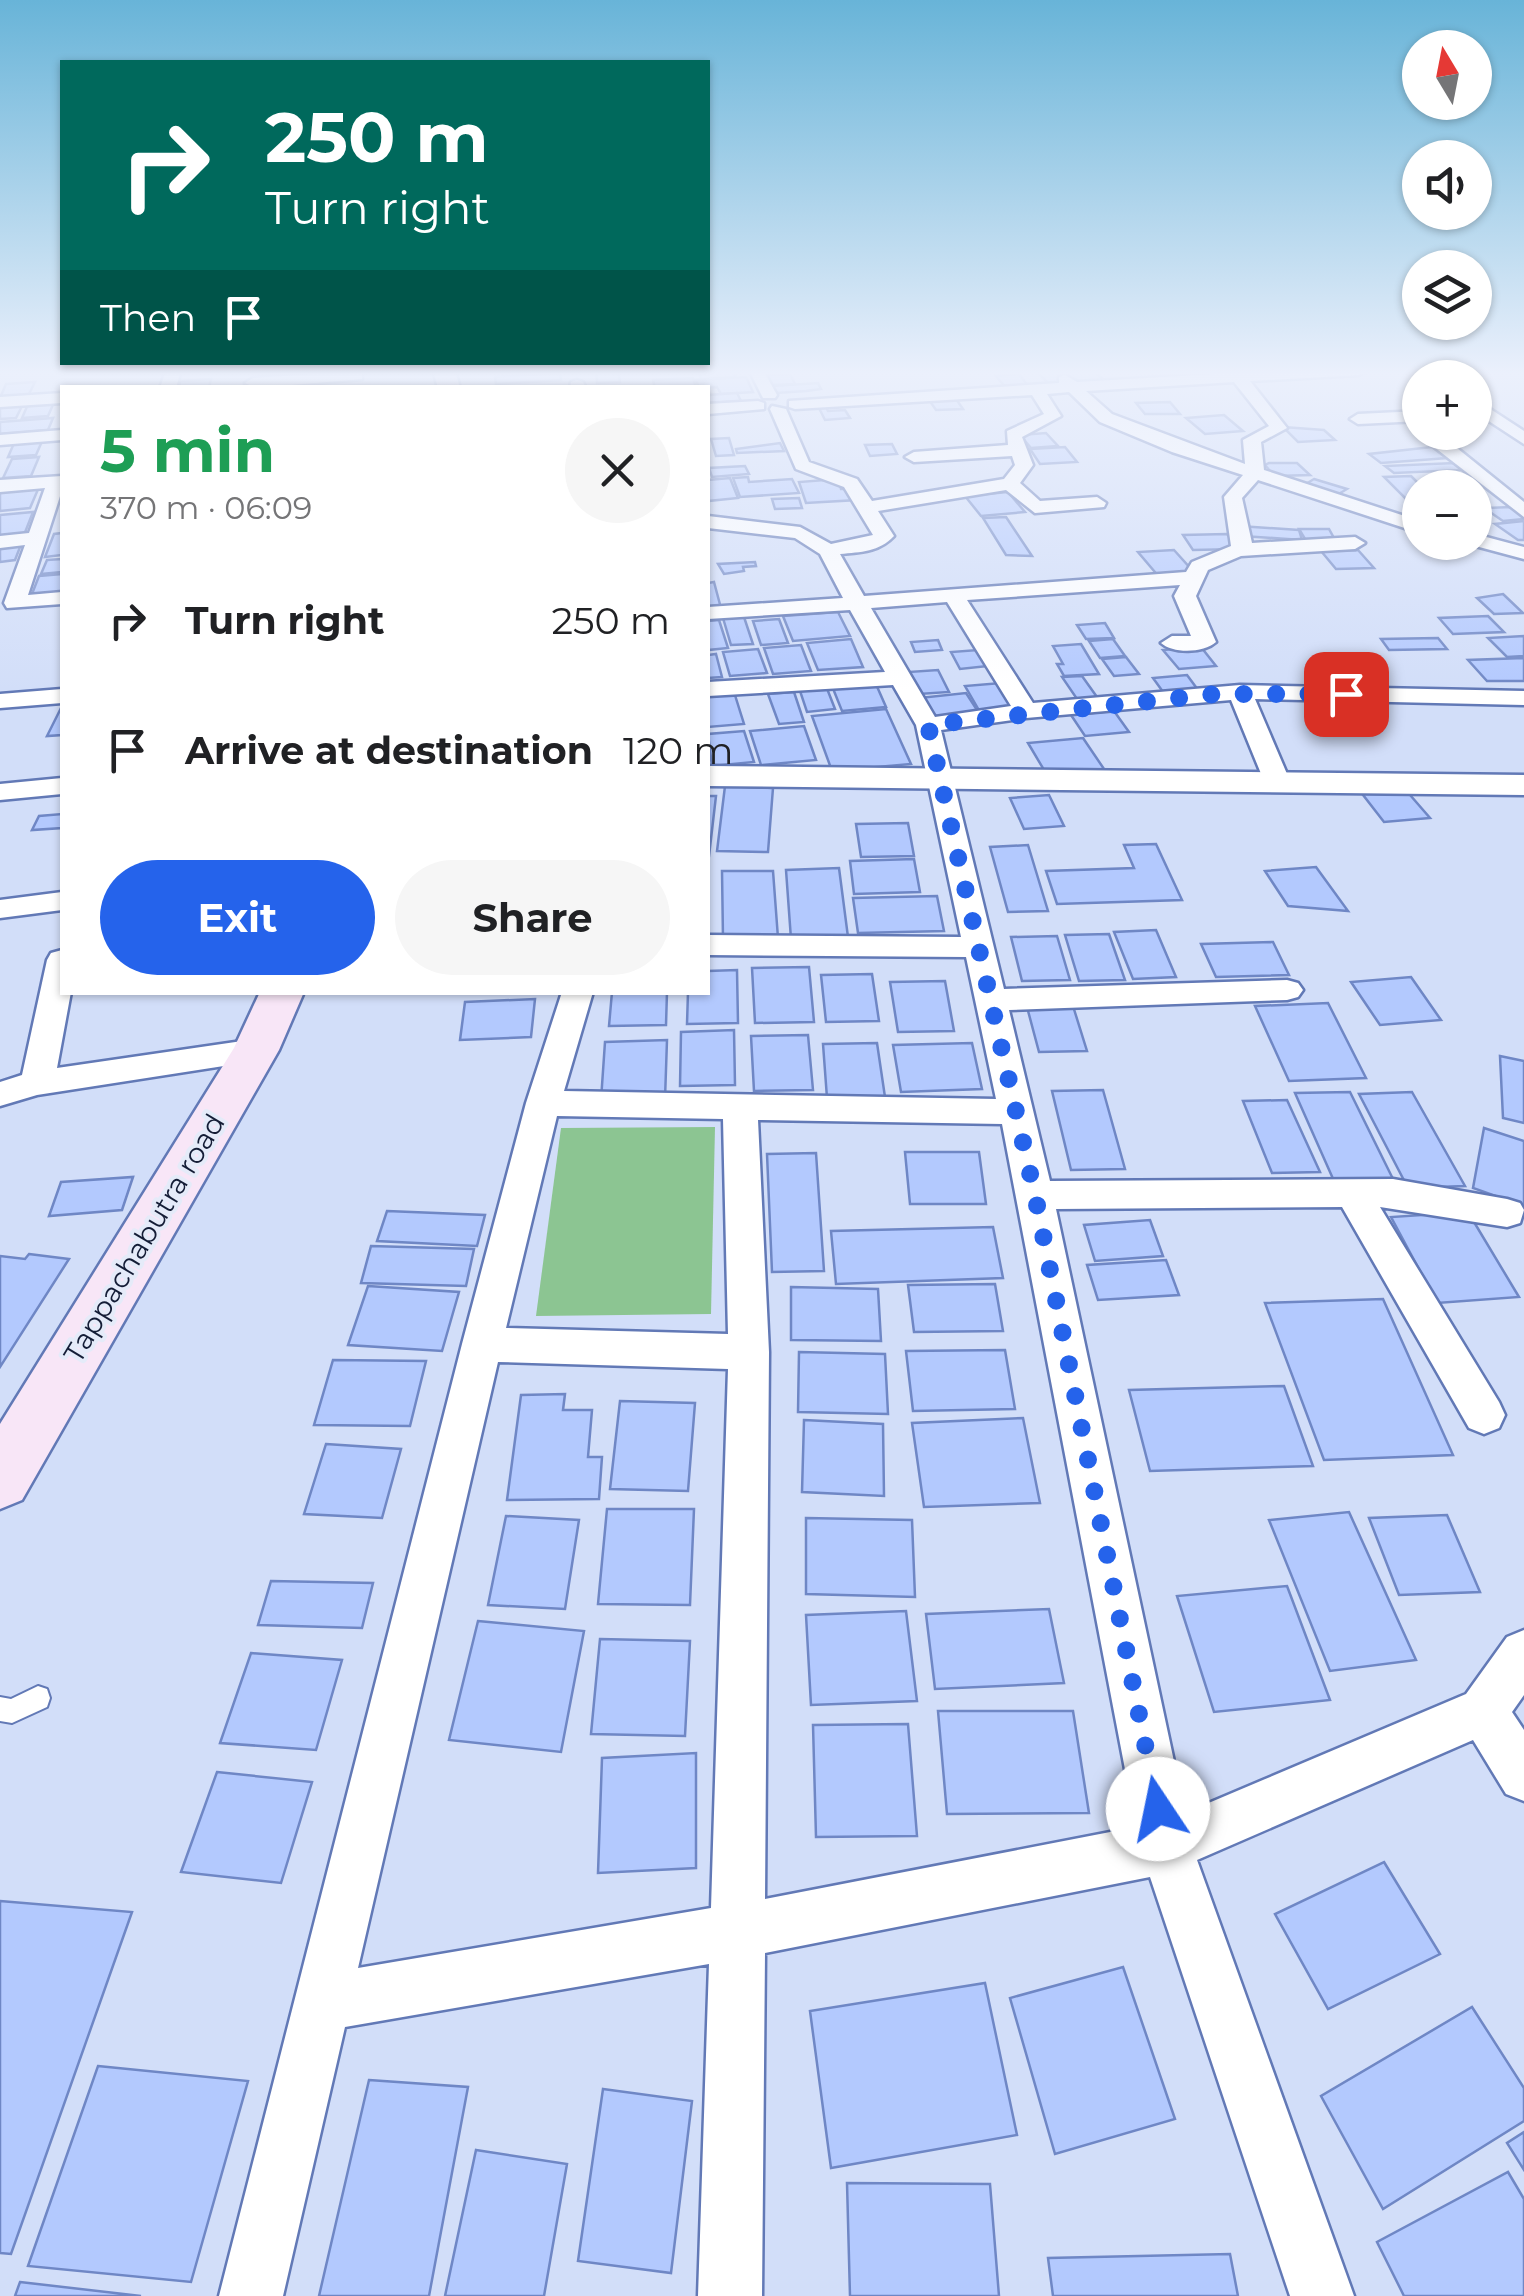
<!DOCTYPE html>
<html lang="en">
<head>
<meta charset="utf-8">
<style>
	:root { --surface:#fff; --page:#f6f6f6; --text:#202124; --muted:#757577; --accent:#2563eb }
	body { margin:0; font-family:Montserrat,sans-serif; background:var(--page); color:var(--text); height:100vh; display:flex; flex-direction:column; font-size:38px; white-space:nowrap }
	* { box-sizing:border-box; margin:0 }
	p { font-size:32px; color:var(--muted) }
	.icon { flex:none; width:55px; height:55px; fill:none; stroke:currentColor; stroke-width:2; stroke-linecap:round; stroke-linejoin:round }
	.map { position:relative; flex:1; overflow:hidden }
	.details { position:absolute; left:60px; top:385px; width:650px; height:610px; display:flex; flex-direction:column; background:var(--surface); border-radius:0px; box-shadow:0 2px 8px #0004 }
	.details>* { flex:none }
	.top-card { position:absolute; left:60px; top:60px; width:650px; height:305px; border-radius:0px; box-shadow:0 2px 8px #0004; background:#00695c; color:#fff; overflow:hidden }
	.needle { width:65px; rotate:350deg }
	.tools { position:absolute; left:1402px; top:30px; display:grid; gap:20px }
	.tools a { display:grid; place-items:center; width:90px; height:90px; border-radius:50%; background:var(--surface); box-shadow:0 2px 8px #0004; font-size:50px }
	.pin { position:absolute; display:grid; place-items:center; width:85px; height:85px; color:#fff; margin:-42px; border-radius:20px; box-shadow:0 5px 15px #0006 }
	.me { position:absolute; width:110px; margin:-55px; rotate:349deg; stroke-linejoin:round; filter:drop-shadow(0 0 8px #0008) }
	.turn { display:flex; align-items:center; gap:35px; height:210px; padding:0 40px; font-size:45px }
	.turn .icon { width:130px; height:130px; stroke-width:2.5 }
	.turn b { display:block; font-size:70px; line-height:85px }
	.then { display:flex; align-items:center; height:95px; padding:0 40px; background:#0003; gap:20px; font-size:38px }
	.round { display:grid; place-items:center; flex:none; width:105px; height:105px; border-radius:52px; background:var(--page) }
	.overview { display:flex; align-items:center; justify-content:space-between; height:170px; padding:0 40px }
	h1 { font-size:60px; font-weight:700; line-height:75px; color:#1e9e55 }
	.primary-button { display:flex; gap:20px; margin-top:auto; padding:20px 40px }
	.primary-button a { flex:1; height:115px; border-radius:60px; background:var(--accent); color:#fff; font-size:40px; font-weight:700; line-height:115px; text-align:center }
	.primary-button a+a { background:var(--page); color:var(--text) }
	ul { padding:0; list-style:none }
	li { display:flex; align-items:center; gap:30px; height:130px; padding:0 40px }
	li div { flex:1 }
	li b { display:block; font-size:38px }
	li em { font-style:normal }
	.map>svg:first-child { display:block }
	.green { fill:#8cc592 }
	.building { fill:#b3c9fe; stroke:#6f87c5; stroke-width:2.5 }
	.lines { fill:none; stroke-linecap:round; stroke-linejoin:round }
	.service-casing { stroke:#6279b6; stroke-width:4 }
	.minor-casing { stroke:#6279b6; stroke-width:5 }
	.tertiary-casing { stroke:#6279b6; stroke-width:5 }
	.secondary-casing { stroke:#6279b6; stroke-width:5 }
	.service { fill:#fff; fill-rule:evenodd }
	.minor { fill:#fff; fill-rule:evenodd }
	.tertiary { fill:#fff; fill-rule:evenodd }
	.secondary { fill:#f8e6f7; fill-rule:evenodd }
	.route { stroke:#2563eb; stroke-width:18; stroke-dasharray:0 32.4 }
	.labels { text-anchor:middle; stroke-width:8; stroke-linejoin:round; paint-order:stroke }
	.street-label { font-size:28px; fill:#141d36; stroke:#e5ebf9 }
</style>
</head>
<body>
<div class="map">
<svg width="1524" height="2296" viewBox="0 0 1524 2296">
	<rect width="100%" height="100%" fill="#d2def9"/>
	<path class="green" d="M715,1127L711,1314L536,1316L561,1128Z"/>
	<g class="building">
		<path d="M596,370H618L620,382L597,383Z"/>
		<path d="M733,370L736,377L701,379L699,372Z"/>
		<path d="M1035,370H1057L1069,381L1048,383Z"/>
		<path d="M1094,372L1111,385L1069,381L1063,373Z"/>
		<path d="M560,373L561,380L496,384L495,377Z"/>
		<path d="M790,374L795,384L772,385L768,375Z"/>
		<path d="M1019,374L1029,387L1006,388L996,376Z"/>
		<path d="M746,377L753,392L721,394L717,387L699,388L696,380Z"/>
		<path d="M693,378L696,388H655L653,380Z"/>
		<path d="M211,379L209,388H179L180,381Z"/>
		<path d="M35,382L28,396L0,398L6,384Z"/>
		<path d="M818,383L821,389L806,391L776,393L772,386Z"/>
		<path d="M737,393L741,401L708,403V395Z"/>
		<path d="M956,399L963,409L936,410L929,400Z"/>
		<path d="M55,400L48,416L22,418L29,402Z"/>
		<path d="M1170,402L1180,414H1145L1136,403Z"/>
		<path d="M23,404L16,418L0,419V405Z"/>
		<path d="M826,407L828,411L845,410L850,418L825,420L819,408Z"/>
		<path d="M1224,415L1243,431L1205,434L1186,418Z"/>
		<path d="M53,418L48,430L0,434V422Z"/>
		<path d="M1283,427L1324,430L1335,440L1298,442Z"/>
		<path d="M1046,433L1058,446L1031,448L1020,435Z"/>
		<path d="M729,438L734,455L716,456L711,439Z"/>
		<path d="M43,439L36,455L8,457L15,441Z"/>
		<path d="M780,443L784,451L737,453L736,449Z"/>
		<path d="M892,444L897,454L870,456L865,445Z"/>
		<path d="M1065,447L1077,462L1040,464L1030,449Z"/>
		<path d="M1432,447L1448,458L1381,463L1369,454Z"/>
		<path d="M39,457L31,476L3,478L12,459Z"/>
		<path d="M1269,463H1297L1310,475L1274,476L1265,465Z"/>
		<path d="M1454,463L1463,470L1394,473L1385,466Z"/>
		<path d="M745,466L749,474L712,477L709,468Z"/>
		<path d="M1411,476L1423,488L1420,499H1406L1384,477Z"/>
		<path d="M748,477L749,482L792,479L799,493L740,497L733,478Z"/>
		<path d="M730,478L738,498L708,501V480Z"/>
		<path d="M1314,479L1347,489L1337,495L1304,485Z"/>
		<path d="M825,480L840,485L841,489H852L857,500L806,503L799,482Z"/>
		<path d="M39,487L30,508L0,511V490Z"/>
		<path d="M1008,492L1025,512L981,516L965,496Z"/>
		<path d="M799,498L802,508L775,509L772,499Z"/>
		<path d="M1512,507L1524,515V519L1503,521L1484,508Z"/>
		<path d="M33,512L24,535L0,537V515Z"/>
		<path d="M1006,517L1032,556L1006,555L983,518Z"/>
		<path d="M1524,521V540H1518L1495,524Z"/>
		<path d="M1239,526L1299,530L1302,540L1242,536Z"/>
		<path d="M1299,529H1329L1335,540L1305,539Z"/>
		<path d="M62,533V555L45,557L54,534Z"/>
		<path d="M1227,534L1238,549L1193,550L1183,535Z"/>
		<path d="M22,542L15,560L0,562V544Z"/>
		<path d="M1174,550L1191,569L1183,576L1160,578L1138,552Z"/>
		<path d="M1358,550L1374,568L1336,569L1321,551Z"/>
		<path d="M62,559V572L41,574L47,560Z"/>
		<path d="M755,562L756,566L743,567L744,571L724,574L718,564Z"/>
		<path d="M62,574V596L30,599L39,576Z"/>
		<path d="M714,582L722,612H708V583Z"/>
		<path d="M1503,594L1523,613L1494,614L1477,598Z"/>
		<path d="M838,612L850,636L793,641L783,616Z"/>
		<path d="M1488,616L1504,632L1453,634L1439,618Z"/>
		<path d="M744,617L753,644L731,645L723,618Z"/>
		<path d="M779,619L788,643L761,645L753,621Z"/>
		<path d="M719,620L728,648L708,650V621Z"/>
		<path d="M1105,623L1114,638L1086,639L1077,625Z"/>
		<path d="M1524,636V656L1507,657L1488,638Z"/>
		<path d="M1438,638L1447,649L1389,650L1381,639Z"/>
		<path d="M851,639L863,667L818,670L807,643Z"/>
		<path d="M1113,639L1125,656L1100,658L1089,641Z"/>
		<path d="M938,640L942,650L915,652L911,642Z"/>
		<path d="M1081,644L1099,674L1064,676L1057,664H1063L1053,646Z"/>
		<path d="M801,645L811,671L773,674L764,648Z"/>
		<path d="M1201,647L1216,666L1179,669L1163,650Z"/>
		<path d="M758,649L767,673L730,676L723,652Z"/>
		<path d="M978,650L988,666L960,669L951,652Z"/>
		<path d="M716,654L722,677L708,678V655Z"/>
		<path d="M1126,657L1139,674L1114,676L1102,659Z"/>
		<path d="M1524,658V681H1487L1468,660Z"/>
		<path d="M938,670L949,692L919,694L908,672Z"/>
		<path d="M1187,675L1201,694L1166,696L1153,678Z"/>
		<path d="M1082,676L1097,697L1077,699L1062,677Z"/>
		<path d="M875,682L886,707L842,711L832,686Z"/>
		<path d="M1001,683L1016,709L980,712L965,686Z"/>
		<path d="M826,686L835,709L807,712L799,688Z"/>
		<path d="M734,692L744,724L708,727V694Z"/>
		<path d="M794,692L804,722L779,724L768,694Z"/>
		<path d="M966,693L979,713L931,719L919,698Z"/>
		<path d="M62,706V735L47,736Z"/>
		<path d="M886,709L911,764L832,771L812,716Z"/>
		<path d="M1114,711L1129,732L1085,736L1071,715Z"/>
		<path d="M804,726L816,760L761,765L750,731Z"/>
		<path d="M744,731L754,762L712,766L708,734Z"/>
		<path d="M1083,738L1104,769L1047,775L1028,743Z"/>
		<path d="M725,786L773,788L768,852L717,851Z"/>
		<path d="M1404,788L1430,818L1384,822L1360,791Z"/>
		<path d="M1049,795L1064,826L1024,829L1010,798Z"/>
		<path d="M708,796H716L709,856H708Z"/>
		<path d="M62,814V828L32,830L39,816Z"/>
		<path d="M908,823L914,856L861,857L856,824Z"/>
		<path d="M1156,844L1182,900L1057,904L1046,871L1134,868L1124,845Z"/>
		<path d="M1028,845L1048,911L1008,912L990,847Z"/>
		<path d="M914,859L920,892L854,894L850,861Z"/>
		<path d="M1316,867L1348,911L1288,906L1265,871Z"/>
		<path d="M839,868L848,937L791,939L786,870Z"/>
		<path d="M722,871H773L778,938L723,939Z"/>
		<path d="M937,896L944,931L858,933L853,898Z"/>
		<path d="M1156,930L1176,977L1133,979L1114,932Z"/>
		<path d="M1109,934L1125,980L1079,981L1065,935Z"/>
		<path d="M1057,936L1070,980L1022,981L1011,937Z"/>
		<path d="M1273,942L1289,975L1216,977L1201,944Z"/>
		<path d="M809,967L814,1022L755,1023L752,968Z"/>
		<path d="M737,970L738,1023L687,1024L688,992H708V971Z"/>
		<path d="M872,974L879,1021L826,1022L821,975Z"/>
		<path d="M1411,977L1441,1020L1380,1025L1351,982Z"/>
		<path d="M945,981L954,1031L898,1032L890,982Z"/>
		<path d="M612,992H667L666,1025L609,1026Z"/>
		<path d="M535,999L531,1037L460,1040L465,1002Z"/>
		<path d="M1328,1003L1366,1078L1289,1081L1255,1006Z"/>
		<path d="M1073,1006L1087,1051L1039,1052L1027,1007Z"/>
		<path d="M734,1030L735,1085L680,1086L681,1032Z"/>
		<path d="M808,1035L813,1090L754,1091L751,1036Z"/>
		<path d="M667,1040L665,1099L601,1100L605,1042Z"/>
		<path d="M877,1043L885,1097L827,1098L823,1044Z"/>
		<path d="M972,1043L982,1089L901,1092L893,1045Z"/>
		<path d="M1500,1056L1524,1061V1123L1503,1118Z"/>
		<path d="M1103,1090L1125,1169L1071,1170L1052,1091Z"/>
		<path d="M1350,1092L1393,1179L1334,1181L1295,1093Z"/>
		<path d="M1412,1092L1465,1186L1408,1188L1359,1094Z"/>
		<path d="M1287,1100L1320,1172L1272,1173L1243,1101Z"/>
		<path d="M1484,1128L1524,1141V1206L1473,1188Z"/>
		<path d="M905,1152H979L986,1204H910Z"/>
		<path d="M816,1153L824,1271L772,1272L767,1154Z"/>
		<path d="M133,1177L122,1210L49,1216L61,1182Z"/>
		<path d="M387,1211L485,1215L477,1246L377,1241Z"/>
		<path d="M1468,1212L1519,1297L1437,1303L1391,1217Z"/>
		<path d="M1150,1220L1163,1256L1095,1261L1084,1225Z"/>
		<path d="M993,1227L1003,1278L836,1284L831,1231Z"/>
		<path d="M371,1246L474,1249L466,1286L361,1283Z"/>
		<path d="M29,1254L69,1259L0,1367V1256L25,1259Z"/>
		<path d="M1166,1260L1179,1295L1098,1300L1087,1265Z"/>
		<path d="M995,1284L1003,1331L914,1332L908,1285Z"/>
		<path d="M368,1286L459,1292L442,1351L348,1345Z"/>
		<path d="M791,1287L878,1289L881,1341L791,1340Z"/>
		<path d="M1383,1299L1453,1455L1324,1460L1265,1303Z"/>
		<path d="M1005,1350L1015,1409L913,1411L906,1351Z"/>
		<path d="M799,1352L885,1354L888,1414L798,1412Z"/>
		<path d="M333,1360L426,1361L410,1426L314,1425Z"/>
		<path d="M1284,1386L1313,1466L1150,1471L1129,1390Z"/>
		<path d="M565,1394L563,1410H592L588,1457H602L599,1499L507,1500L521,1395Z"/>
		<path d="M620,1401L695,1403L688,1491L610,1489Z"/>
		<path d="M1023,1418L1040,1503L924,1507L912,1423Z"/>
		<path d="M804,1420L883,1424L884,1496L802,1492Z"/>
		<path d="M326,1444L401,1449L382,1518L304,1514Z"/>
		<path d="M607,1509H694L690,1605L598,1604Z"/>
		<path d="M1349,1512L1416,1660L1330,1671L1269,1520Z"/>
		<path d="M1447,1515L1480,1592L1399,1595L1369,1518Z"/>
		<path d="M506,1516L579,1520L565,1609L488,1605Z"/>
		<path d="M806,1518L912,1520L915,1597L806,1594Z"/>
		<path d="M271,1581L373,1583L362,1628L258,1625Z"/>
		<path d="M1287,1586L1330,1700L1214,1712L1177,1596Z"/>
		<path d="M1049,1609L1064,1683L935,1689L926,1614Z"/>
		<path d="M906,1611L917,1701L811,1705L806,1615Z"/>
		<path d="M478,1621L584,1631L561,1752L449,1740Z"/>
		<path d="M600,1639L690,1641L685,1736L591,1734Z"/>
		<path d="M251,1653L342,1660L316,1750L220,1743Z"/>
		<path d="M938,1711H1073L1089,1813L947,1814Z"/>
		<path d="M908,1724L917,1836L816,1837L813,1725Z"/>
		<path d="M696,1753V1868L598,1873L602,1758Z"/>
		<path d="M217,1772L312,1782L281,1883L181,1872Z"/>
		<path d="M1384,1862L1440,1954L1328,2009L1275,1914Z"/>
		<path d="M0,1901L132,1912L11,2254L0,2253Z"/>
		<path d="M1123,1967L1175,2119L1055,2154L1010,1998Z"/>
		<path d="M985,1983L1017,2135L831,2168L810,2011Z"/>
		<path d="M1472,2007L1524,2088V2121L1383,2209L1321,2096Z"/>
		<path d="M98,2066L248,2081L191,2282L28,2266Z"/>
		<path d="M369,2080L468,2087L429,2296H319Z"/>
		<path d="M603,2089L692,2101L671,2273L578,2261Z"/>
		<path d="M1524,2132V2170L1507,2143Z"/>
		<path d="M476,2150L567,2164L544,2296H445Z"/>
		<path d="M1508,2172L1524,2199V2296H1404L1377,2242Z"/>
		<path d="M847,2183L990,2184L999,2296H850Z"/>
		<path d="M1230,2254L1238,2296H1053L1048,2258Z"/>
		<path d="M20,2282L141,2296H15Z"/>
	</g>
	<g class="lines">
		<g class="service-casing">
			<path id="service" d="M38,1686L47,1689L50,1698L47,1707L12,1723L0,1721V1697L11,1699Z"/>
		</g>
		<g class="minor-casing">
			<g id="minor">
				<path d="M166,370H181L176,388H160Z"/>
				<path d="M749,370H763L777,395L775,398H763Z"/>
				<path d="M1287,370H1367L1359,375L1250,381L1287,428L1261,442L1264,470L1420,521V533L1258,480L1242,498L1252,543L1355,537L1365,543L1355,549L1241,556L1208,570L1196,596L1216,642C1204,653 1173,654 1161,643L1172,636H1191L1174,596L1180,585L967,600L1033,703L1240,685L1524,691V705L1255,699L1290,781L1277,789L1264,781L1231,700L1026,718L941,730L1004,989L1287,980L1298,983L1303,990L1298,997L1287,1000L1009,1010L1050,1181L1393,1179L1507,1199L1520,1203L1524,1210L1520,1223L1507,1227L1380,1207L1499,1402L1505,1415L1499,1428L1484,1434L1469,1428L1342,1207L1056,1209L1185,1813L1466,1694L1507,1637L1524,1630V1695L1512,1712L1524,1730V1801L1506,1794L1473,1740L1197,1860L1354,2296H1290L1150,1877L765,1953L762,2296H698L709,1964L345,2027L283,2296H219L462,1344L526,1103L562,992H593L564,1091L996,1099L966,957L708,955V935L961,937L916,725L893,685L708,696V682L885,672L850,610L708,619V607L843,598L820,554L795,538L708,528V516L800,527L831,544L873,535L844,487L796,469L770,409L772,406L786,409L809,462L857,479L872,501L1004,479L1015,465L1012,456L914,462L905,457L914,452L1008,445L1007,431L1044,414L1032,395L795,409L789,407V401L1059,383V377L1065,375L1077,382ZM1234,382L1269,426L1243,440L1245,464L1112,414L1086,391ZM1069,392L1100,422L1172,452L1243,475L1224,497L1231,546L1192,562L1186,572L864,596L840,554C861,552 879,552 894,536L878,511L1006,490L1035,513L1104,507L1106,503L1097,497L1040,501L1020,483L1033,465L1022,437L1061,416L1047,394ZM947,602L1011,706L935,717L871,608ZM557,1116L723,1119L728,1334L506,1328ZM758,1120L1002,1124L1136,1827L765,1899L769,1352ZM498,1362L728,1369L711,1908L358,1968Z"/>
				<path d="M1414,370H1432L1441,378H1423Z"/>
				<path d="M356,371L362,373V379L256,388L245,383L253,378Z"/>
				<path d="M577,380L583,382L586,388H570L571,382Z"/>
				<path d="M62,393V403L0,407V397Z"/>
				<path d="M1475,399L1524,431V444L1475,412Z"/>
				<path d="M758,401L764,403V409L708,414V404Z"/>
				<path d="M1420,411V421L1358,424L1350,419L1358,414Z"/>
				<path d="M1420,428V432H1437L1524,502V517L1420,436Z"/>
				<path d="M62,430V440L0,445V435Z"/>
				<path d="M62,476V490L28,595L62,592V604L7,608L4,603L25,545L0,548V536L29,533L45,488L0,492V480Z"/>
				<path d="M1475,534L1524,547V559L1468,544L1475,542Z"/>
				<path d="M62,689V703L0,708V694Z"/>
				<path d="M62,778V794L0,800V784Z"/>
				<path d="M62,892V910L0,918V900Z"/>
				<path d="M62,950V992H71L57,1068L256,1039L268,1042L272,1050L268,1058L256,1061L37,1095L0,1106V1082L22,1075L47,960L51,953Z"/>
			</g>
		</g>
		<g class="tertiary-casing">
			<path id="tertiary" d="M708,766L1524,775V795L708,786Z"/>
		</g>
		<g class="secondary-casing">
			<g id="secondary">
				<path d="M433,370H455L460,388H438Z"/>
				<path d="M260,992H304L279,1050L22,1500L0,1509V1424L234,1048Z"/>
			</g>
		</g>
		<use href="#service" class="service"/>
		<use href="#minor" class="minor"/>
		<use href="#tertiary" class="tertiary"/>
		<use href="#secondary" class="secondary"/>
	</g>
	<linearGradient id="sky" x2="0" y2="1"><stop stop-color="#68b4d8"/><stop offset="0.54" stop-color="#ebf0fc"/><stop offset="1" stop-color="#ebf0fc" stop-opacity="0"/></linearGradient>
	<rect width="1524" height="691" fill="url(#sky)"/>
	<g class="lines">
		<path class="route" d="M1158,1809L1035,1195L928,725L1216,694H1346"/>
	</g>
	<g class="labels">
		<g class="street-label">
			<text transform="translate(144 1238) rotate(-59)" y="10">Tappachabutra road</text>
		</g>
	</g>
</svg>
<div class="tools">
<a><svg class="needle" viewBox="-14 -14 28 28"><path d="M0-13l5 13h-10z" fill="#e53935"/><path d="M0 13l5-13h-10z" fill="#757577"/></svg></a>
<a><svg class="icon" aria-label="sound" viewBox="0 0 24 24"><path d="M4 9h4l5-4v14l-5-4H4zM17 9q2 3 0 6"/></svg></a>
<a><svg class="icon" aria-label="layers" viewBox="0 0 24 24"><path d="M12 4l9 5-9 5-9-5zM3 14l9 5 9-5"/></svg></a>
<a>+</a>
<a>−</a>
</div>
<div class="pin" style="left:1346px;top:694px;background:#d93025"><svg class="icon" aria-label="arrive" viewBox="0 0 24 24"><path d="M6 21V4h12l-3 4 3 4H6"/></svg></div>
<svg class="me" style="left:1158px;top:1809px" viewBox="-20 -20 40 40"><circle r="19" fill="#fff"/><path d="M0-13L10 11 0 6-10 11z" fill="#2563eb"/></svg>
<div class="top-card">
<div class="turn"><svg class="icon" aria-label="right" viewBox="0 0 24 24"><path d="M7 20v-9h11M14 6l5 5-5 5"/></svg><div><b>250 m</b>Turn right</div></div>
<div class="then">Then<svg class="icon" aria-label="arrive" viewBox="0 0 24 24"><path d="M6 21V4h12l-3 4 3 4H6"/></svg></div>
</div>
<section class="details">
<div class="overview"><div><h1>5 min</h1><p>370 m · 06:09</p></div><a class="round"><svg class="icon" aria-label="close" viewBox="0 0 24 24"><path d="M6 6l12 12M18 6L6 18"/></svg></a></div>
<ul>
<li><svg class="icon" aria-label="right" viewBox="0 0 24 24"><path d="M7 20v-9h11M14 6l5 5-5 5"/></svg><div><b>Turn right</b></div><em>250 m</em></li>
<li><svg class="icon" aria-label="arrive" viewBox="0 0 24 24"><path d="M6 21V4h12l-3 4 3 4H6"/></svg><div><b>Arrive at destination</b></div><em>120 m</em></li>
</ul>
<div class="primary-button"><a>Exit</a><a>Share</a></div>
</section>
</div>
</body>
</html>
